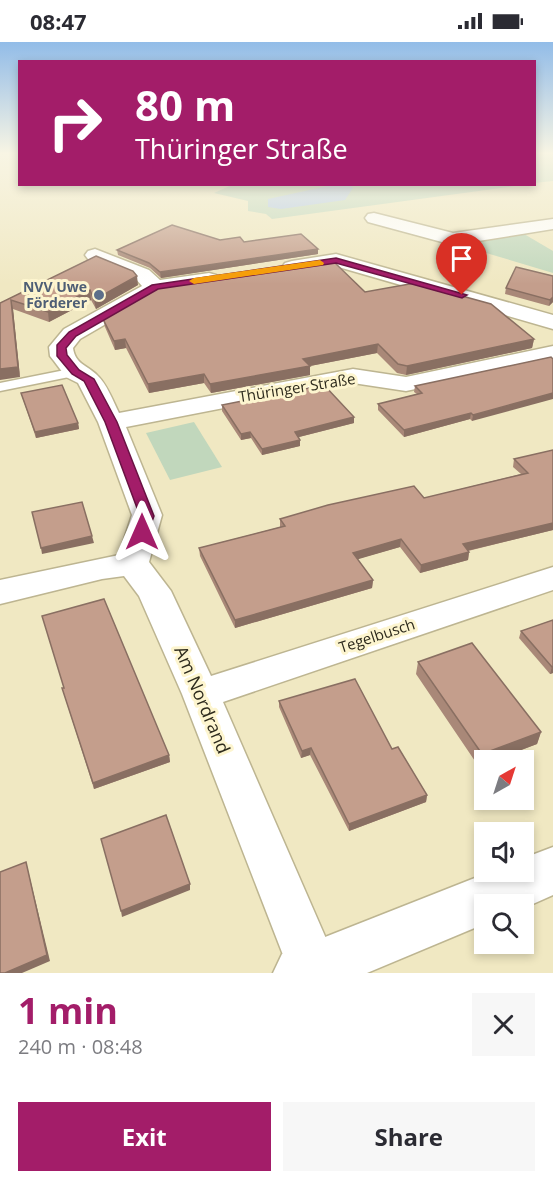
<!DOCTYPE html>
<html lang="en">
<head>
<meta charset="utf-8">
<style>
	:root { --surface:#fff; --page:#f7f7f7; --text:#2b2b33; --muted:#7c7c81; --accent:#a31d69 }
	body { margin:0; font-family:"Open Sans",sans-serif; background:var(--page); color:var(--text); height:100vh; display:flex; flex-direction:column; font-size:22px; white-space:nowrap }
	* { box-sizing:border-box; margin:0 }
	p { font-size:20px; color:var(--muted) }
	.icon { flex:none; width:33px; height:33px; fill:none; stroke:currentColor; stroke-width:2; stroke-linecap:round; stroke-linejoin:round }
	.map { position:relative; height:931px; overflow:hidden }
	.drawer { display:flex; flex-direction:column; background:var(--surface); flex:1 }
	.drawer>* { flex:none }
	.guide { position:absolute; left:18px; top:18px; width:518px; height:126px; border-radius:0px; box-shadow:0 3px 9px #0003; background:#a31d69; color:#fff; overflow:hidden }
	.needle { width:39px; rotate:39deg }
	.fabs { position:absolute; left:474px; top:708px; display:grid; gap:12px }
	.fabs a { display:grid; place-items:center; width:60px; height:60px; border-radius:0px; background:var(--surface); box-shadow:0 3px 9px #0003; font-size:30px }
	.pin { position:absolute; display:grid; place-items:center; width:51px; height:51px; color:#fff; margin:-62px -26px; border-radius:50% 50% 50% 0; rotate:-45deg; box-shadow:0 0 6px #0007 }
	.pin .icon { rotate:45deg }
	.me { position:absolute; width:66px; margin:-33px; rotate:0deg; stroke-linejoin:round; filter:drop-shadow(0 0 4px #0008) }
	.turn { display:flex; align-items:center; gap:21px; height:126px; padding:0 18px; font-size:27px }
	.turn .icon { width:78px; height:78px; stroke-width:2.5 }
	.turn b { display:block; font-size:42px; line-height:51px }
	.round { display:grid; place-items:center; flex:none; width:63px; height:63px; border-radius:0px; background:var(--page) }
	.head { display:flex; align-items:center; justify-content:space-between; height:102px; padding:0 18px }
	h1 { font-size:36px; font-weight:700; line-height:45px; color:var(--accent) }
	.cta { display:flex; gap:12px; margin-top:auto; padding:12px 18px }
	.cta a { flex:1; height:69px; border-radius:0px; background:var(--accent); color:#fff; font-size:24px; font-weight:700; line-height:69px; text-align:center }
	.cta a+a { background:var(--page); color:var(--text) }
	.status { display:flex; justify-content:space-between; align-items:center; height:42px; padding:0 30px; background:var(--surface); direction:ltr }
	.status svg { height:16px; fill:currentColor }
	.map>svg:first-child { display:block }
	.green { fill:#c1d7bc }
	.water { fill:#b1c9e9 }
	.lines { fill:none; stroke-linecap:round; stroke-linejoin:round }
	.service-casing { stroke:#bdb591; stroke-width:3 }
	.minor-casing { stroke:#bdb591; stroke-width:3 }
	.tertiary-casing { stroke:#bdb591; stroke-width:3 }
	.service { fill:#fff; fill-rule:evenodd }
	.minor { fill:#fff; fill-rule:evenodd }
	.tertiary { fill:#fff; fill-rule:evenodd }
	.wall { fill:#a98878 }
	.shaded-wall { fill:#896f62 }
	.building { fill:#c49e8c; stroke:#896f62; stroke-width:1.5 }
	.route { fill:#a31d69; stroke:#6a1344; stroke-width:1.5 }
	.slow { fill:#f59e0b }
	.service-dot { fill:#5c6f8a; stroke:#fdf5cf; stroke-width:2 }
	.labels { text-anchor:middle; stroke-width:6; stroke-linejoin:round; paint-order:stroke }
	.far-service-label { font-size:14px; font-weight:bold; fill:#4e5e75; stroke:#fdf5cf; text-anchor:end }
	.street-label { font-size:15px; fill:#2e2b1d; stroke:#fdf5cf }
	.near-street-label { font-size:18px; fill:#2e2b1d; stroke:#fdf5cf }
</style>
</head>
<body>
<div class="status"><b>08:47</b><svg viewBox="0 0 49 12"><path d="M0 12V9h3v3zM5 12V6h3v6zM10 12V3h3v9zM15 12V0h3v12zM26 1h20v11H26zM47 4h2v5h-2z"/></svg></div>
<div class="map">
<svg width="553" height="931" viewBox="0 0 553 931">
	<rect width="100%" height="100%" fill="#f0e8c2"/>
	<g class="green">
		<path d="M534,112H553V139L534,141Z"/>
		<path d="M234,142L523,143L272,177L266,172L248,169V159L214,151Z"/>
		<path d="M519,189L553,209V231L453,201Z"/>
		<path d="M194,380L222,425L170,438L146,391Z"/>
	</g>
	<path class="water" d="M327,143H351L353,146L345,158L281,167L268,165V157L328,144Z"/>
	<g class="lines">
		<g class="service-casing">
			<path id="service" d="M75,326L79,327V333L0,349V341Z"/>
		</g>
		<g class="minor-casing">
			<g id="minor">
				<path d="M374,171L453,191L553,177V187L453,203L368,180L365,176L368,172Z"/>
				<path d="M95,207L149,228L160,238L209,231L216,233L219,237L216,241L209,243L161,250L80,297L73,306C75,322 87,323 97,333C107,342 113,359 119,371L353,327L406,335L553,304V318L406,349L353,341L126,385L162,473L149,520L171,549L211,634L553,525V548L223,660L331,908L338,926L336,931H290L182,652L139,554L124,534L102,537L0,562V538L119,513L132,473L98,380L78,341L66,335L54,319L50,314L49,305L64,287L142,244L135,236L88,217L85,213L88,209Z"/>
				<path d="M336,212L553,273V287L335,224L292,231L285,229L282,225L285,221L292,219Z"/>
			</g>
		</g>
		<g class="tertiary-casing">
			<path id="tertiary" d="M553,805V853L524,866V862H484V882L367,931H273L282,912L490,830H524V816Z"/>
		</g>
		<use href="#service" class="service"/>
		<use href="#minor" class="minor"/>
		<use href="#tertiary" class="tertiary"/>
	</g>
	<g class="wall">
		<path d="M220,198L318,207V212L161,236L150,226L118,213L117,208Z"/>
		<path d="M96,214L138,243L96,267L91,258L49,280L13,267L20,335L0,261Z"/>
		<path d="M553,234V260L549,264L505,252L506,246Z"/>
		<path d="M365,250L534,297L532,306L406,333L397,331L377,311L310,324V333L211,351L204,341L149,351L126,306L115,308L105,285L103,277Z"/>
		<path d="M551,315L472,379L470,377L404,395L378,368V362L417,352L414,350L415,344Z"/>
		<path d="M21,351L78,381L79,387L36,396Z"/>
		<path d="M222,363L354,375V381L299,395L300,404L262,413L251,396L241,398L222,369Z"/>
		<path d="M553,408V488L468,509L469,510L468,518L420,531L400,505L357,517L373,538L372,546L235,586L200,514L199,506L280,485V477L424,456L521,432L513,425L514,417Z"/>
		<path d="M553,578V631L550,632L519,596L521,589Z"/>
		<path d="M418,620L541,690L537,702L495,718H484V723L479,725L416,632Z"/>
		<path d="M62,646L169,713L170,720L94,747Z"/>
		<path d="M279,659L392,707L427,753L426,760L349,789L310,713L301,716L279,665Z"/>
	</g>
	<g class="shaded-wall">
		<path d="M318,207V212L161,236L160,230Z"/>
		<path d="M137,234L138,243L96,267L94,258Z"/>
		<path d="M90,248L91,258L49,280L48,270Z"/>
		<path d="M553,255V260L549,264L550,258Z"/>
		<path d="M11,258L13,267L20,335L0,338V327Z"/>
		<path d="M125,297L126,306L115,308L114,299Z"/>
		<path d="M534,297L532,306L406,333L407,324Z"/>
		<path d="M378,302L377,311L310,324V333L211,351L210,342L303,317Z"/>
		<path d="M204,332V341L149,351L148,342Z"/>
		<path d="M553,351V357L472,379L473,373Z"/>
		<path d="M471,371L470,377L404,395V388Z"/>
		<path d="M354,375V381L295,396V390Z"/>
		<path d="M78,381L79,387L36,396L35,390Z"/>
		<path d="M250,390L251,396L241,398V392Z"/>
		<path d="M300,398V404L262,413V407Z"/>
		<path d="M553,481V488L462,510L463,502Z"/>
		<path d="M92,494L94,501L42,512L41,506Z"/>
		<path d="M401,497L400,505L352,519L353,511Z"/>
		<path d="M469,510L468,518L420,531L421,523Z"/>
		<path d="M373,538L372,546L235,586V578Z"/>
		<path d="M552,625H553V631L550,632Z"/>
		<path d="M541,690L537,702L495,718H484V723L479,725L482,712Z"/>
		<path d="M311,706L310,713L301,716L302,709Z"/>
		<path d="M169,713L170,720L94,747L93,741Z"/>
		<path d="M427,753L426,760L349,789V782Z"/>
		<path d="M26,820L50,919L22,931H5Z"/>
		<path d="M190,842V848L122,875L121,869Z"/>
	</g>
	<g class="building">
		<path d="M172,183L220,198L240,195L244,200L301,192L318,207L160,230L149,221L117,208Z"/>
		<path d="M96,214L133,229L137,234L94,258L90,248L48,270L11,258L18,325L0,327V261Z"/>
		<path d="M333,219L365,250L415,241L491,262L534,297L407,324L398,322L378,302L303,317L310,324L210,342L204,332L148,342L125,297L114,299L103,277L161,244Z"/>
		<path d="M516,225L553,234V255L550,258L506,246Z"/>
		<path d="M551,315L553,317V351L473,373L471,371L404,388L378,362L422,351L415,344Z"/>
		<path d="M62,343L78,381L35,390L21,351Z"/>
		<path d="M324,343L354,375L295,390L300,398L262,407L250,390L241,392L222,363Z"/>
		<path d="M553,408V481L463,502L469,510L421,523L401,497L353,511L373,538L235,578L199,506L285,484L280,477L328,463L414,444L424,456L528,431L514,417Z"/>
		<path d="M82,460L92,494L41,506L32,470Z"/>
		<path d="M104,557L169,713L93,741L62,646H64L42,574Z"/>
		<path d="M553,578V625H552L521,589Z"/>
		<path d="M472,601L541,690L482,712L418,620Z"/>
		<path d="M355,637L392,707L398,705L427,753L349,782L311,706L302,709L279,659Z"/>
		<path d="M166,773L190,842L121,869L101,797Z"/>
		<path d="M26,820L47,913L5,931H0V830Z"/>
	</g>
	<linearGradient id="sky" x2="0" y2="1"><stop stop-color="#92bce8"/><stop offset="0.46" stop-color="#f8f5e4"/><stop offset="1" stop-color="#f8f5e4" stop-opacity="0"/></linearGradient>
	<rect width="553" height="242" fill="url(#sky)"/>
	<path class="route" d="M336,216L467,253L462,256L336,221L158,247L76,294L66,306L67,313L79,328L94,337L117,380L154,474L147,493H137L135,490L140,474L105,380L84,339L72,332L57,314V303L69,290L152,243Z"/>
	<path class="slow" d="M320,218L324,221L323,223L194,242L189,239L194,236Z"/>
	<circle class="service-dot" cx="99" cy="253" r="6"/>
	<g class="labels">
		<g class="far-service-label">
			<text x="87" y="250">NVV Uwe<tspan x="87" dy="16">Förderer</tspan></text>
		</g>
		<g class="street-label">
			<text transform="translate(297 346) rotate(-9)" y="5">Thüringer Straße</text>
			<text transform="translate(377 594) rotate(-18)" y="5">Tegelbusch</text>
		</g>
		<g class="near-street-label">
			<text transform="translate(202 658) rotate(67)" y="6">Am Nordrand</text>
		</g>
	</g>
</svg>
<div class="fabs">
<a><svg class="needle" viewBox="-14 -14 28 28"><path d="M0-13l5 13h-10z" fill="#e53935"/><path d="M0 13l5-13h-10z" fill="#7c7c81"/></svg></a>
<a><svg class="icon" aria-label="sound" viewBox="0 0 24 24"><path d="M4 9h4l5-4v14l-5-4H4zM17 9q2 3 0 6"/></svg></a>
<a><svg class="icon" aria-label="search" viewBox="0 0 24 24"><circle cx="10" cy="10" r="6"/><path d="M15 15l6 6"/></svg></a>
</div>
<div class="pin" style="left:462px;top:253px;background:#d93025"><svg class="icon" aria-label="arrive" viewBox="0 0 24 24"><path d="M6 21V4h12l-3 4 3 4H6"/></svg></div>
<svg class="me" style="left:142px;top:490px" viewBox="-20 -20 40 40"><path d="M0-17L14 15 0 8-14 15z" fill="#a31d69" stroke="#fff" stroke-width="4"/></svg>
<div class="guide">
<div class="turn"><svg class="icon" aria-label="right" viewBox="0 0 24 24"><path d="M7 20v-9h11M14 6l5 5-5 5"/></svg><div><b>80 m</b>Thüringer Straße</div></div>
</div>
</div>
<section class="drawer">
<div class="head"><div><h1>1 min</h1><p>240 m · 08:48</p></div><a class="round"><svg class="icon" aria-label="close" viewBox="0 0 24 24"><path d="M6 6l12 12M18 6L6 18"/></svg></a></div>
<div class="cta"><a>Exit</a><a>Share</a></div>
</section>
</body>
</html>
